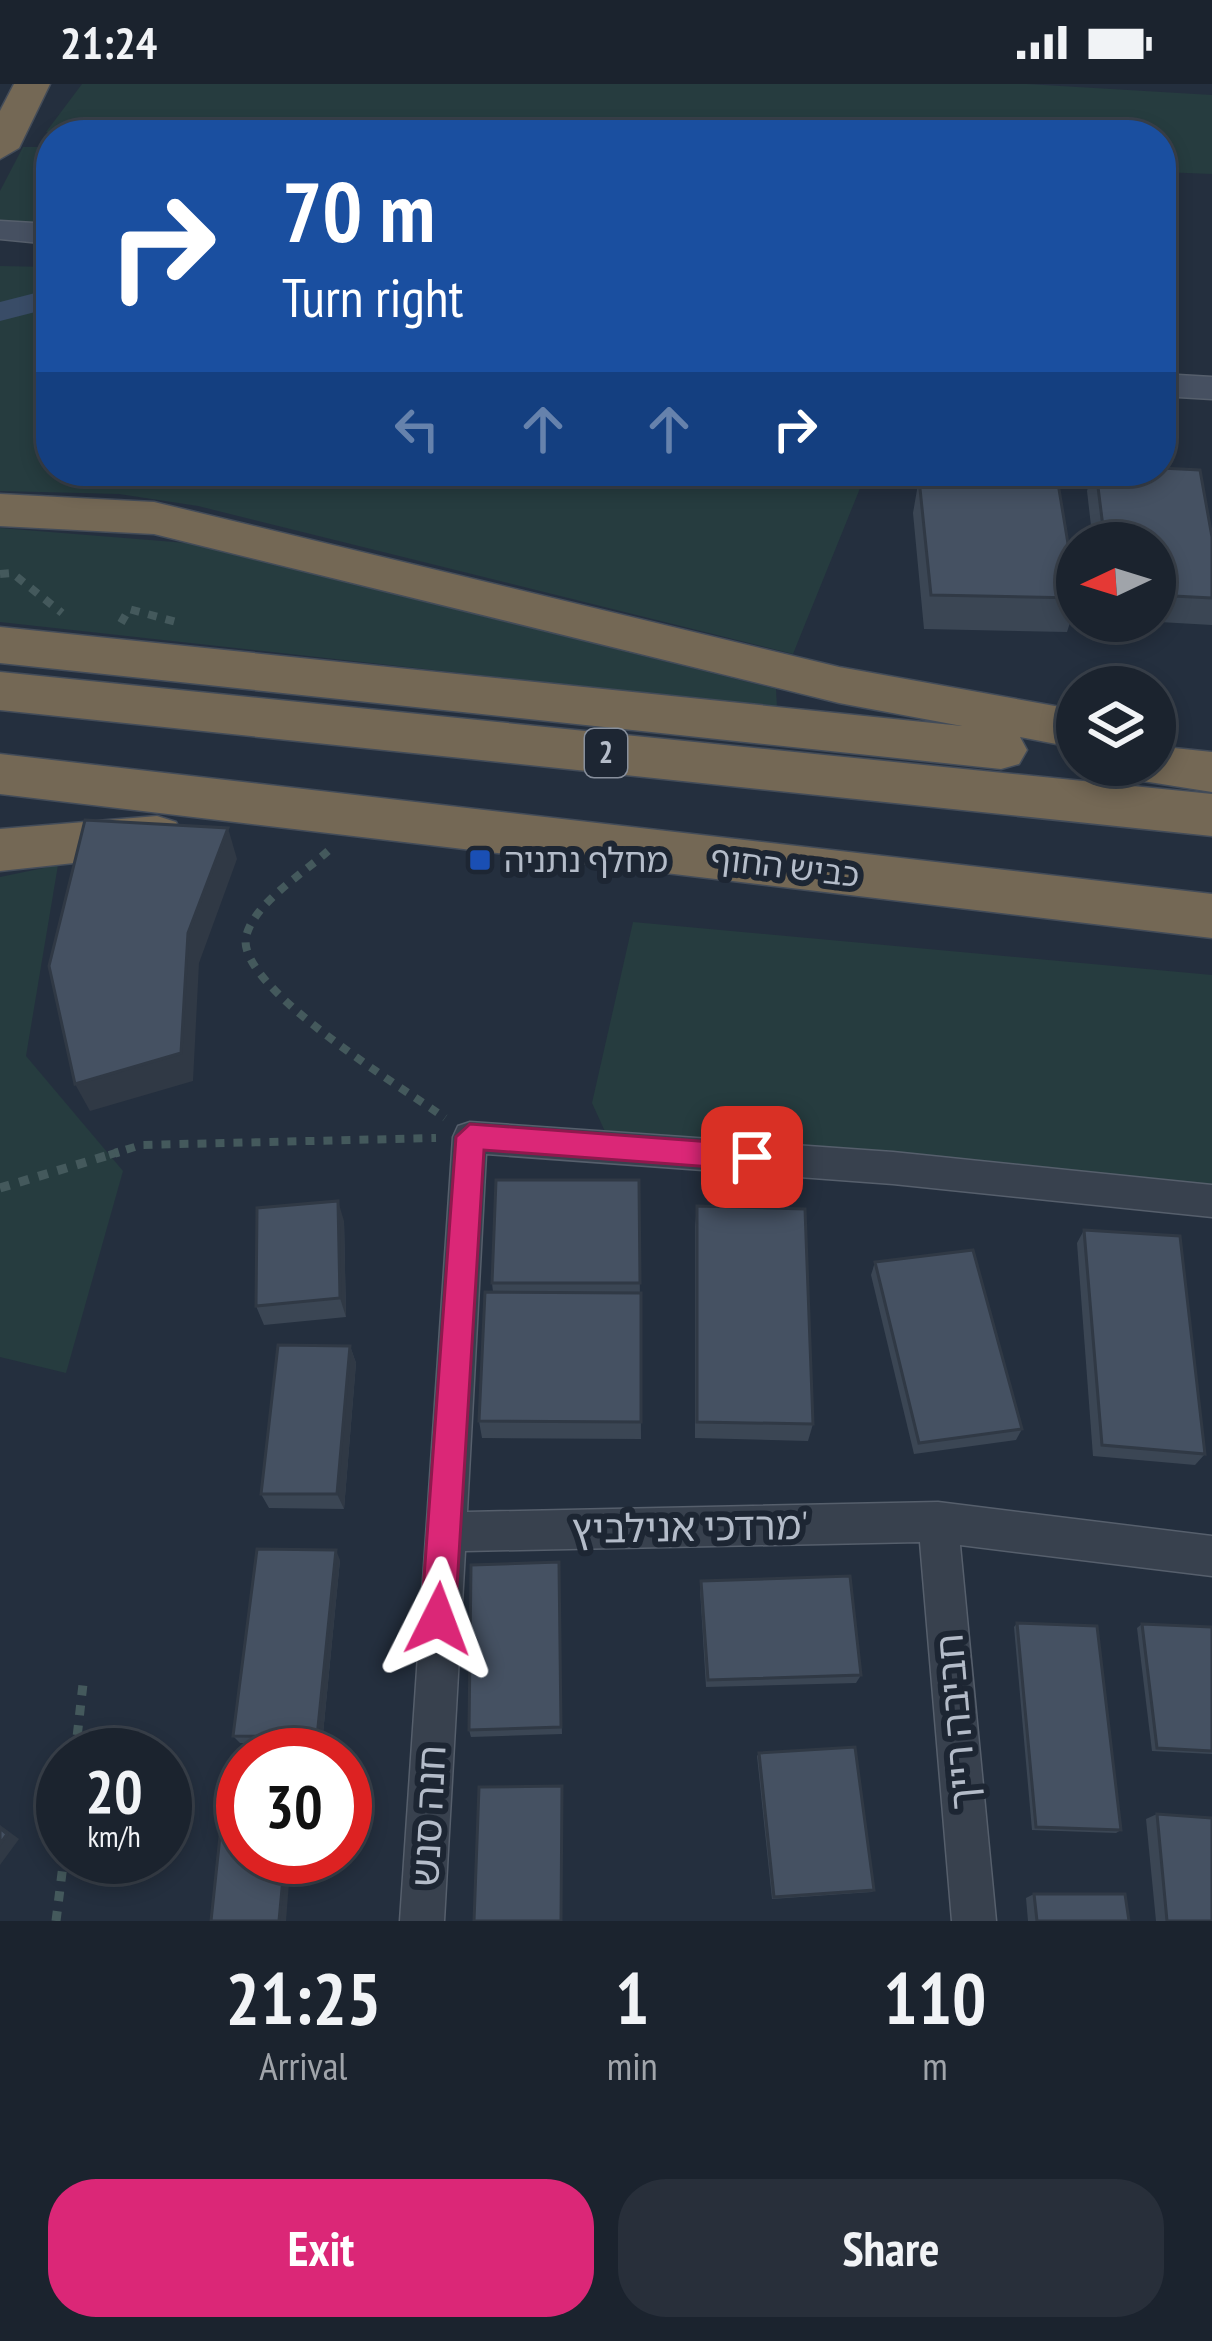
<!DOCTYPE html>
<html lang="en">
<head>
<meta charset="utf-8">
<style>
	:root { --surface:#1b232e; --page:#282f3a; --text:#f1f3f6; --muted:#a0a4aa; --line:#39404a; --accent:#db2777 }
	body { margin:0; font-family:"PT Sans Narrow","Noto Sans Hebrew",sans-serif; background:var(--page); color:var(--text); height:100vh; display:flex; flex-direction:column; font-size:45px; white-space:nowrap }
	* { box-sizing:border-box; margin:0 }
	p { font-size:39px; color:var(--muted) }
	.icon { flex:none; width:66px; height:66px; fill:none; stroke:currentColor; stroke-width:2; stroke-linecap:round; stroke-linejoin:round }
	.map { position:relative; height:1837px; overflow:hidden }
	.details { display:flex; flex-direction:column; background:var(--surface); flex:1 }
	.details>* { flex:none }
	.hud { position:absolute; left:36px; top:36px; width:1140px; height:366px; border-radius:48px; box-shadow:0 6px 18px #0003,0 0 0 3px var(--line); background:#1a4fa0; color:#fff; overflow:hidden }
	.needle { width:78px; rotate:266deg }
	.fabs { position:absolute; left:1056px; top:438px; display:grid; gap:24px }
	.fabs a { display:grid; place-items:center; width:120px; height:120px; border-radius:50%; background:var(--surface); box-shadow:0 6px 18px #0003,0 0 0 3px var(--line); font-size:60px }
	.speed { position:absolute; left:36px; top:1644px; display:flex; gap:24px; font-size:60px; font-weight:700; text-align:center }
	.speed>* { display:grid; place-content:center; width:156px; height:156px; border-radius:50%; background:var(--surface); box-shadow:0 6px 18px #0003,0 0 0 3px var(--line); line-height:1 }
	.speed small { font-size:30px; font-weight:400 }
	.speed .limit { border:18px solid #d22; background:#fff; color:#111 }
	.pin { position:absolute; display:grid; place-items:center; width:102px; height:102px; color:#fff; margin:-51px; border-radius:24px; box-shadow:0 6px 18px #0006 }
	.me { position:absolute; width:132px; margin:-66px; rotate:3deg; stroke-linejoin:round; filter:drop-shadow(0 0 9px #0008) }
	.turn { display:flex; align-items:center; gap:42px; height:252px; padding:0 48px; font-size:54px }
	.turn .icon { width:156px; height:156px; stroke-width:2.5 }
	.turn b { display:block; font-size:84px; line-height:102px }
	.lanes { display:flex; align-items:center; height:114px; padding:0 48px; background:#0003; justify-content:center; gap:60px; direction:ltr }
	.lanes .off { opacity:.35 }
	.eta { display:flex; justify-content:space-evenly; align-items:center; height:204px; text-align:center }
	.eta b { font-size:72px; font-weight:700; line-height:84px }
	.action { display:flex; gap:24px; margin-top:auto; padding:24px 48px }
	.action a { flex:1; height:138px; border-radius:48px; background:var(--accent); color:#fff; font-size:48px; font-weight:700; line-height:138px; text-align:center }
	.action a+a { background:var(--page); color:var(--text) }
	.status { display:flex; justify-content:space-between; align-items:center; height:84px; padding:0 60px; background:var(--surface); direction:ltr }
	.status svg { height:33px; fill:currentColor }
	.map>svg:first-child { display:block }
	.green { fill:#263c3f }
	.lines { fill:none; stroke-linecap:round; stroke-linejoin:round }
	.canal { fill:#394c67; fill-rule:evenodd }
	.street-casing { stroke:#565f6c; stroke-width:3 }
	.secondary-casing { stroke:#565f6c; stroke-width:3 }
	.highway-casing { stroke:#434c59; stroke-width:3 }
	.path-far1 { stroke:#44595c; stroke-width:8; stroke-dasharray:9 9; stroke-linecap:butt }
	.path { stroke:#44595c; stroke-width:9; stroke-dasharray:10 10; stroke-linecap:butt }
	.street { fill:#38414e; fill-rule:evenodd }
	.secondary { fill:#465061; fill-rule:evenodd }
	.highway { fill:#746855; fill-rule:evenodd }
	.wall { fill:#3b4654 }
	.shaded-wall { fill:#303945 }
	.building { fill:#455162; stroke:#303945; stroke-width:3 }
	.route { fill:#db2777; stroke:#8e194d; stroke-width:3 }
	.transit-dot { fill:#1a4fb4; stroke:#1d2633; stroke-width:4.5 }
	.labels { text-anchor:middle; stroke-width:12; stroke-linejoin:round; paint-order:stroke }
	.shield { fill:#1d2633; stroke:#878f9c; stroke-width:3 }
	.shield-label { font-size:30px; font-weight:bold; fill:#b4bcc9 }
	.poi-label { font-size:33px; fill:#b4bcc9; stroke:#1d2633; text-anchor:start }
	.street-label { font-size:33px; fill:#b4bcc9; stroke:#1d2633 }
	.near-street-label { font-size:39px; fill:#b4bcc9; stroke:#1d2633 }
</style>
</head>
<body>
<div class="status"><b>21:24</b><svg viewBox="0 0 49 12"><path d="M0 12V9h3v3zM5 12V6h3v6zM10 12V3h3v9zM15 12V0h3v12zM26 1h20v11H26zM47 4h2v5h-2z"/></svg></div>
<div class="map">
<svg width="1212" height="1837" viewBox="0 0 1212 1837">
	<rect width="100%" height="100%" fill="#242f3e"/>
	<g class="green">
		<path d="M82,0H1027L1212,11V90L1161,88V51L46,48Z"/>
		<path d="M23,63H51V139L0,137V107Z"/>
		<path d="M0,182L51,183V387H867L793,570L198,422L119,410L0,407Z"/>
		<path d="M0,444L187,459L776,605L777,624L0,538Z"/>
		<path d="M58,781L26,972L123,1087L66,1289L0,1273V793Z"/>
		<path d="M633,838L1212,891V1130L618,1076L592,1019Z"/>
	</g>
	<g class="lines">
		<path class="canal" d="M51,205V224L0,237V218Z"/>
		<g class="street-casing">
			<path id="street" d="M470,1038L893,1068L1212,1101V1133L893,1100L486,1070L467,1428L938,1418L1212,1452V1492L960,1461L996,1837H952L920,1458L465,1467L444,1837H400L453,1053L458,1042Z"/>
		</g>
		<g class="secondary-casing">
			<g id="secondary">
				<path d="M0,137L51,140V160L0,155Z"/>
				<path d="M1161,290L1212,293V315L1161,312Z"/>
			</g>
		</g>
		<g class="highway-casing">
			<g id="highway">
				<path d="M14,0H50L19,64L0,75V27Z"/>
				<path d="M0,410L154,418L839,583L1077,626V664L1020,653L1027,666L1019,680L1001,685L0,579V543L962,642L839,619L154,450L0,442Z"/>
				<path d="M0,588L1212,710V752L0,626Z"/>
				<path d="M1155,662L1212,668V708L1130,695L1122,681H1155Z"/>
				<path d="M0,670L1212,810V854L0,710Z"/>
				<path d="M157,732L176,738L184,753L176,768L0,787V745Z"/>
			</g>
		</g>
		<g class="path-far1">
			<path d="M0,490L12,489L62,529"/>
			<path d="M121,539L129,525L180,539"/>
			<path d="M328,767C304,789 253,820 246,853C236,903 405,1005 445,1034"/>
			<path d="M109,1071L141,1061L436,1054"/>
		</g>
		<g class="path">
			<path d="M0,1104L119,1068"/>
			<path d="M75,1671L83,1600"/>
			<path d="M56,1837L64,1773"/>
		</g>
		<use href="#street" class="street"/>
		<use href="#secondary" class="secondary"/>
		<use href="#highway" class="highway"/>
	</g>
	<g class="wall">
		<path d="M906,387H1056L1077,509V517L1067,548L924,545L913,429L918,400H907Z"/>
		<path d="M1093,387H1161L1212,453V541L1142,537H1155V459H1093L1087,407Z"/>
		<path d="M639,1096L641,1355L482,1354L479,1337L493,1208L492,1199Z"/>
		<path d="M697,1122L813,1340L808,1357L695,1354V1142Z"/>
		<path d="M344,1137L346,1233L264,1241L256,1222Z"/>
		<path d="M1084,1146L1205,1370L1195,1381L1093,1372L1077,1159Z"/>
		<path d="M875,1178L1022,1345L1016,1356L914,1370L871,1191Z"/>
		<path d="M350,1262L356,1279L344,1425L269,1424L261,1410Z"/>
		<path d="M340,1476L322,1660L240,1659L233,1652Z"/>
		<path d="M559,1478L562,1650L471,1653L469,1646Z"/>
		<path d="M701,1497L861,1591L856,1599L706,1603L700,1506Z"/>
		<path d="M1017,1539L1121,1746L1116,1749L1032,1746L1014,1543Z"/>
		<path d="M1142,1540L1212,1543V1670L1152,1667L1137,1544Z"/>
		<path d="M759,1669L874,1806L872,1808L772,1815L757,1672Z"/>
		<path d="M1157,1730L1212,1837H1156L1146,1735Z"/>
		<path d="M1034,1810L1129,1837H1028L1026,1814Z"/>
	</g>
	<g class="shaded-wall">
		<path d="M228,744L237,775L199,879L193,997L90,1027L75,1000L188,849Z"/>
		<path d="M338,1117L344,1137L346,1233L340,1214Z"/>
		<path d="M350,1262L356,1279L344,1425L337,1410Z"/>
		<path d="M336,1466L340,1476L322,1660L317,1653Z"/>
		<path d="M0,1741L19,1755L0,1781Z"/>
		<path d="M285,1773H291L286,1837H279Z"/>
	</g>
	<g class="building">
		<path d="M1161,384L1200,386L1212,453V514L1155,511V459H1105L1096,387H1161Z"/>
		<path d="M955,387H1056L1077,514L931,511L919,395L956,396Z"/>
		<path d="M85,736L228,744L188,849L181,969L75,1000L49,882Z"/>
		<path d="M496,1096H639L640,1199H492Z"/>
		<path d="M338,1117L340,1214L256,1222L257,1124Z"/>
		<path d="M697,1122L805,1125L813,1340L697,1338Z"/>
		<path d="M1084,1146L1180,1152L1205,1370L1102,1361Z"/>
		<path d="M973,1166L1022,1345L919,1359L875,1178Z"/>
		<path d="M485,1208L641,1209V1338L479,1337Z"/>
		<path d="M278,1261L350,1262L337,1410H261Z"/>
		<path d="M257,1465L336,1466L317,1653L233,1652Z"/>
		<path d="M559,1478L561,1643L469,1646L471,1481Z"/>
		<path d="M850,1492L861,1591L708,1596L701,1497Z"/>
		<path d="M1017,1539L1097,1542L1121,1746L1036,1743Z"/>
		<path d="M1142,1540L1212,1543V1667L1157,1664Z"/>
		<path d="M855,1663L874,1806L774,1813L759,1669Z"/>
		<path d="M562,1702L561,1837H474L479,1703Z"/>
		<path d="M1157,1730L1212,1734V1837H1167Z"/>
		<path d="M0,1744L7,1750L0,1760Z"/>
		<path d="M220,1752H243V1773H285L279,1837H211Z"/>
		<path d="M1034,1810H1125L1129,1837H1037Z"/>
	</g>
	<path class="route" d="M470,1040L752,1061L767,1073L752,1086L484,1066L455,1535L450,1547L438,1552L426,1547L421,1535L456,1053Z"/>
	<rect class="transit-dot" x="468" y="764" width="24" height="24" rx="6"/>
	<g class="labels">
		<rect class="shield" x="585" y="645" width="42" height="48" rx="9"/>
		<g class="shield-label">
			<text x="606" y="679">2</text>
		</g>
		<g class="poi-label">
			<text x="504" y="788">מחלף נתניה</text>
		</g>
		<g class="street-label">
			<text transform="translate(785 782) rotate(7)" y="12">כביש החוף</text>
		</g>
		<g class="near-street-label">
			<text transform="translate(690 1443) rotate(-1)" y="14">מרדכי אנילביץ'</text>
			<text transform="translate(956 1638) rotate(-95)" y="14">חביבה רייך</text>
			<text transform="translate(428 1732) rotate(-87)" y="14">חנה סנש</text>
		</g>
	</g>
</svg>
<div class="fabs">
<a><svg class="needle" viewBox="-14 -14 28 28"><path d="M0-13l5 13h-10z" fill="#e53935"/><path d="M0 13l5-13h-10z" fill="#a0a4aa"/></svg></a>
<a><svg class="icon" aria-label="layers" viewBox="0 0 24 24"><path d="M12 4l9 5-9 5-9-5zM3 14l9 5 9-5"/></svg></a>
</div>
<div class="speed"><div>20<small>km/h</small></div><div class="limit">30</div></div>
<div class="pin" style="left:752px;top:1073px;background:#d93025"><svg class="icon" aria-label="arrive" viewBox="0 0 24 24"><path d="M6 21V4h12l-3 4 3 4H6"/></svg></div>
<svg class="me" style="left:438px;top:1535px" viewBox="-20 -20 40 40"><path d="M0-17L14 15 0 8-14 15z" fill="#db2777" stroke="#fff" stroke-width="4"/></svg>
<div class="hud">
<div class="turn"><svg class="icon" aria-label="right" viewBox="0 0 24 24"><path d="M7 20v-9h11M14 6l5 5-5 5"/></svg><div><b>70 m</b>Turn right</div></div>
<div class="lanes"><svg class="icon off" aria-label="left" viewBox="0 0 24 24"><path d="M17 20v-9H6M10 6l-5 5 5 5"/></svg><svg class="icon off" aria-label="ahead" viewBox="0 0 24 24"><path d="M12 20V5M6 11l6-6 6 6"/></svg><svg class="icon off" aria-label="ahead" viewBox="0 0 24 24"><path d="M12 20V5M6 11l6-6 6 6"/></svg><svg class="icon" aria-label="right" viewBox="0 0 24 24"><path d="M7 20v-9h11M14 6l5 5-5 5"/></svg></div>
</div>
</div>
<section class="details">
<div class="eta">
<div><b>21:25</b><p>Arrival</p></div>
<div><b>1</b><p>min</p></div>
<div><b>110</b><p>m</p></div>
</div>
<div class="action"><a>Exit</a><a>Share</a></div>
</section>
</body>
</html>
